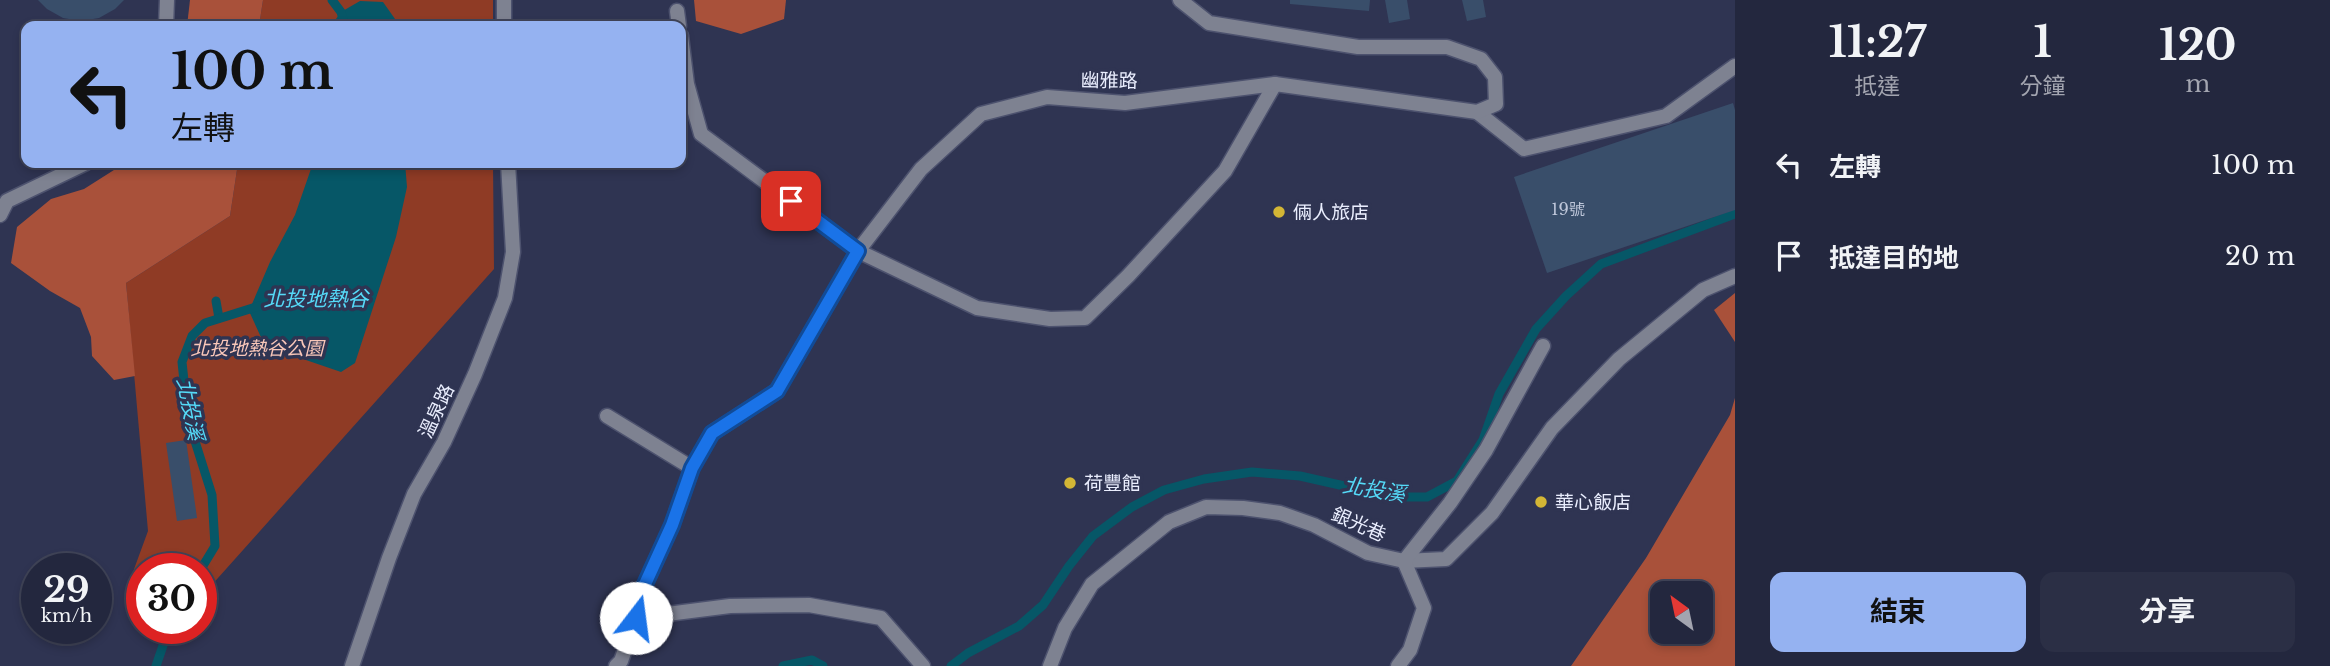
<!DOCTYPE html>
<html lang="zh-TW">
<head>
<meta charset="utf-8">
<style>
	:root { --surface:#23273e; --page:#2b2f45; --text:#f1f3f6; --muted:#a3a5b0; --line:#404458; --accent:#95b2f1 }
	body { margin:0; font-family:"Libre Baskerville","Noto Sans TC",serif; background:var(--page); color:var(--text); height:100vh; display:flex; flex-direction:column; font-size:26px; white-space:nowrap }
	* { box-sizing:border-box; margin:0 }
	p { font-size:23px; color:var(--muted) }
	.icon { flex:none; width:38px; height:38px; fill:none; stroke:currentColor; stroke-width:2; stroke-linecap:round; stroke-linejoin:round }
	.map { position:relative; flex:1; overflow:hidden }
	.sheet { display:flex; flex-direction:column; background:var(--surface); width:595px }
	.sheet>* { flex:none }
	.hud { position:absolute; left:21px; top:21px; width:665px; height:147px; border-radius:14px; box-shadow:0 4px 10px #0003,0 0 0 2px var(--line); background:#95b2f1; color:#111; overflow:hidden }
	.needle { width:46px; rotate:327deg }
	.buttons { position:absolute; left:1650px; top:581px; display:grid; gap:14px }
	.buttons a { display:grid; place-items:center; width:63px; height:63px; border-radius:14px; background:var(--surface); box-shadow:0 4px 10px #0003,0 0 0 2px var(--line); font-size:35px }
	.speed { position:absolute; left:21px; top:553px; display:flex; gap:14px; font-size:35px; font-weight:700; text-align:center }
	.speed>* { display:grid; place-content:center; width:91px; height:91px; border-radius:50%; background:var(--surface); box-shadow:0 4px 10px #0003,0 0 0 2px var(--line); line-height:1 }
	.speed small { font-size:18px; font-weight:400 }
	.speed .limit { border:10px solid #d22; background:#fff; color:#111 }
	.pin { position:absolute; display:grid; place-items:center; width:60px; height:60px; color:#fff; margin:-30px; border-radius:14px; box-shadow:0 4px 10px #0006 }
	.me { position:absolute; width:77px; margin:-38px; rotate:15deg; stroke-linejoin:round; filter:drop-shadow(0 0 5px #0008) }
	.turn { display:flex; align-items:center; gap:24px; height:147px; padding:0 35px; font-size:32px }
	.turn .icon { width:91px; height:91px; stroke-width:2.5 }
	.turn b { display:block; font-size:49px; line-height:60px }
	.eta { display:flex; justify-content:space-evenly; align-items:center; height:119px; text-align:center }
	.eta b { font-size:42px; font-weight:700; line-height:49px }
	.action { display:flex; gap:14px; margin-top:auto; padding:14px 35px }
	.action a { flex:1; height:80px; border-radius:14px; background:var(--accent); color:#111; font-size:28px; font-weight:700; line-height:80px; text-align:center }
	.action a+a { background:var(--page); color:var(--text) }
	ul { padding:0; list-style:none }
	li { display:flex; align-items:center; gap:21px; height:91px; padding:0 35px }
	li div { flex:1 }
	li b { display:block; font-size:26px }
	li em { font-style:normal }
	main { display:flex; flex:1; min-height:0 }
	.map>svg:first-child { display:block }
	.green { fill:#8f3b25 }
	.forest { fill:#a9513a; fill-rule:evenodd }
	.water { fill:#065767 }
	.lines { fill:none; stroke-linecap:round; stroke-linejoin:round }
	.stream { stroke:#065767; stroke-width:9 }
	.building { fill:#394e6a }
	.service-casing { stroke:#4d526e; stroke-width:17 }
	.minor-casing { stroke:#4d526e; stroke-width:17 }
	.service { stroke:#7e8291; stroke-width:14 }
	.minor { stroke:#7e8291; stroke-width:14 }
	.route-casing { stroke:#114b97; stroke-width:18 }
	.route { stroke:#1a73e8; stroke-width:12 }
	.poi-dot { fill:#d3b635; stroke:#2f3452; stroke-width:2.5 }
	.labels { text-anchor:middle; stroke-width:7; stroke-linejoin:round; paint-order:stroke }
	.number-label { font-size:16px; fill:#bec6d9 }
	.street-label { font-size:19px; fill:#eaeefe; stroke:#2f3452 }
	.poi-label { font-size:19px; fill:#eaeefe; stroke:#2f3452; text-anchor:start }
	.park-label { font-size:19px; font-style:italic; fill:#f9c7b9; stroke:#2f3452 }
	.water-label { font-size:21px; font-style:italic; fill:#55daf8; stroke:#2f3452 }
</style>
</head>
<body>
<main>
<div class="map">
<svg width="1735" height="666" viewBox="0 0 1735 666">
	<rect width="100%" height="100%" fill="#2f3452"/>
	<g class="green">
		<path d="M263,0H493V26H259Z"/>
		<path d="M238,163H493L494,269L201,597V569H142V596L126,591L148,531L126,283L230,216Z"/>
	</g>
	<g class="forest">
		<path d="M190,0H263L259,26H187Z"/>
		<path d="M694,0H786L784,19L741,34L696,21Z"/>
		<path d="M125,163H238L230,216L126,283L135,376L114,380L92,356L91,337L80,308L50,291L11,263L17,227L51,199L84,189Z"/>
		<path d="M1735,293V342L1714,310Z"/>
		<path d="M1735,398V666H1571L1646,558L1730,415ZM1701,593V632H1662V593Z"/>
	</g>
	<g class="water">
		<path d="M360,1L383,2L400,26H331L341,12Z"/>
		<path d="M313,163H405L407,187L396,237L355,363L341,372L265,346L249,311L270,262L295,215Z"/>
	</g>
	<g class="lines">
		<g class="stream">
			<path d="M332,0L341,12L345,26"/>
			<path d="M216,301L219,318"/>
			<path d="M201,569L215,546L212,495L188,419L182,362L192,336L205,323L259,306"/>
			<path d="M156,666L169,628"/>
			<path d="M783,666L812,660L823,666"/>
			<path d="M951,666L968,653L1019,626L1043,605L1069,566L1093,536L1132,507L1164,490L1204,479L1252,472L1300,476L1393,497H1427L1457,481L1483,440L1499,394L1536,329L1566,296L1601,264L1735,214"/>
		</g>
	</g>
	<g class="building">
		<path d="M38,0H124L115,9L99,18L81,21L63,18L47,9Z"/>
		<path d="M1290,0H1370L1369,11L1290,4Z"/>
		<path d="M1385,0H1407L1410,19L1389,23Z"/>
		<path d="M1462,0H1483L1486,17L1467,21Z"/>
		<path d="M1733,103L1735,110V210L1547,273L1514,177Z"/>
		<path d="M186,440L197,518L177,521L166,443Z"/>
	</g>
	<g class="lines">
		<g class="service-casing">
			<g id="service">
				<path d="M677,11L679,26"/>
				<path d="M166,26L167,0"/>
				<path d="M504,26V0"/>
				<path d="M681,36L687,84L701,134L858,251L977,308L1050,319L1085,318L1128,276L1225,171L1275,84"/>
				<path d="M1477,112L1524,149L1666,116L1735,66"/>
				<path d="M0,215L7,201L86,163"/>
				<path d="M607,416L692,468"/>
				<path d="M352,666L389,558L414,494L444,442L475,374L505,298L513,252L508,163"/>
				<path d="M616,666L621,661L636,618L730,606L809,605L881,618L923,666"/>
				<path d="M1050,666L1065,628L1092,584L1169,522L1206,507L1243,508L1280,513L1314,525L1368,553L1404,561L1446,559L1492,513L1552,428L1619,359L1703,290L1735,276"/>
				<path d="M1398,666L1410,650L1424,608L1404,561L1450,503L1486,450L1543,346"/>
			</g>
		</g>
		<g class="minor-casing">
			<path id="minor" d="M636,618L641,593L672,525L692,468L712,433L777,391L858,251L921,169L981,114L1047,97L1125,103L1275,84L1477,112L1496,104L1495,77L1481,59L1447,47H1358L1209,23L1180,0"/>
		</g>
		<use href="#service" class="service"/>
		<use href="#minor" class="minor"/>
	</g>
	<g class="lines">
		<g class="route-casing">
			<path id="route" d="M636,618L641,593L672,525L692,468L712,433L777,391L858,251L791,201"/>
		</g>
		<use href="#route" class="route"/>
	</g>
	<g class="poi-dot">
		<circle cx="1279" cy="212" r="7"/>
		<circle cx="1070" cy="483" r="7"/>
		<circle cx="1541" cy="502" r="7"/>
	</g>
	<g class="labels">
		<g class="number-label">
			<text x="1568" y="215">19號</text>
		</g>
		<g class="street-label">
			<text transform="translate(1109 80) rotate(1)" y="7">幽雅路</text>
			<text transform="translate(436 411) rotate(-65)" y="7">溫泉路</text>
			<text transform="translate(1359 524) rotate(24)" y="7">銀光巷</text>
		</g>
		<g class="poi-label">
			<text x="1293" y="219">倆人旅店</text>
			<text x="1084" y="490">荷豐館</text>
			<text x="1555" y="509">華心飯店</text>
		</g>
		<g class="park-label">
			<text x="257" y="355">北投地熱谷公園</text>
		</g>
		<g class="water-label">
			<text x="316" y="306">北投地熱谷</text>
			<text transform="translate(190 409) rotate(79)" y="7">北投溪</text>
			<text transform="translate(1374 490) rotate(9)" y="7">北投溪</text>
		</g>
	</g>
</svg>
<div class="buttons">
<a><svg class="needle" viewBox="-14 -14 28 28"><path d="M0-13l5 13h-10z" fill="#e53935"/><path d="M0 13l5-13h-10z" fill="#a3a5b0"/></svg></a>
</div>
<div class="speed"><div>29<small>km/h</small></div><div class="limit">30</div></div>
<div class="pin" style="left:791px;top:201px;background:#d93025"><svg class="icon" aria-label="arrive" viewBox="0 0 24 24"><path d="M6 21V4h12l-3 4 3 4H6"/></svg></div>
<svg class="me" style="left:636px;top:618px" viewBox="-20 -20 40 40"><circle r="19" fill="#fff"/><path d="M0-13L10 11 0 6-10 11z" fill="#1a73e8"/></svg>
<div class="hud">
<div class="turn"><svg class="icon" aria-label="left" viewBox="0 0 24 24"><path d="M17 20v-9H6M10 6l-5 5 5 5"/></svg><div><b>100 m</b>左轉</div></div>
</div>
</div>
<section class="sheet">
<div class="eta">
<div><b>11:27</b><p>抵達</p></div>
<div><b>1</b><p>分鐘</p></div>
<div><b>120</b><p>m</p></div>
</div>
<ul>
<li><svg class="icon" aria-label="left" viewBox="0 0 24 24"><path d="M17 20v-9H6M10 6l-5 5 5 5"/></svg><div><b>左轉</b></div><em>100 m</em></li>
<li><svg class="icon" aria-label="arrive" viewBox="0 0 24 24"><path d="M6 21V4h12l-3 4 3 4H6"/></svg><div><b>抵達目的地</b></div><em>20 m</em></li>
</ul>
<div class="action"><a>結束</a><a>分享</a></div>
</section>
</main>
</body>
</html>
